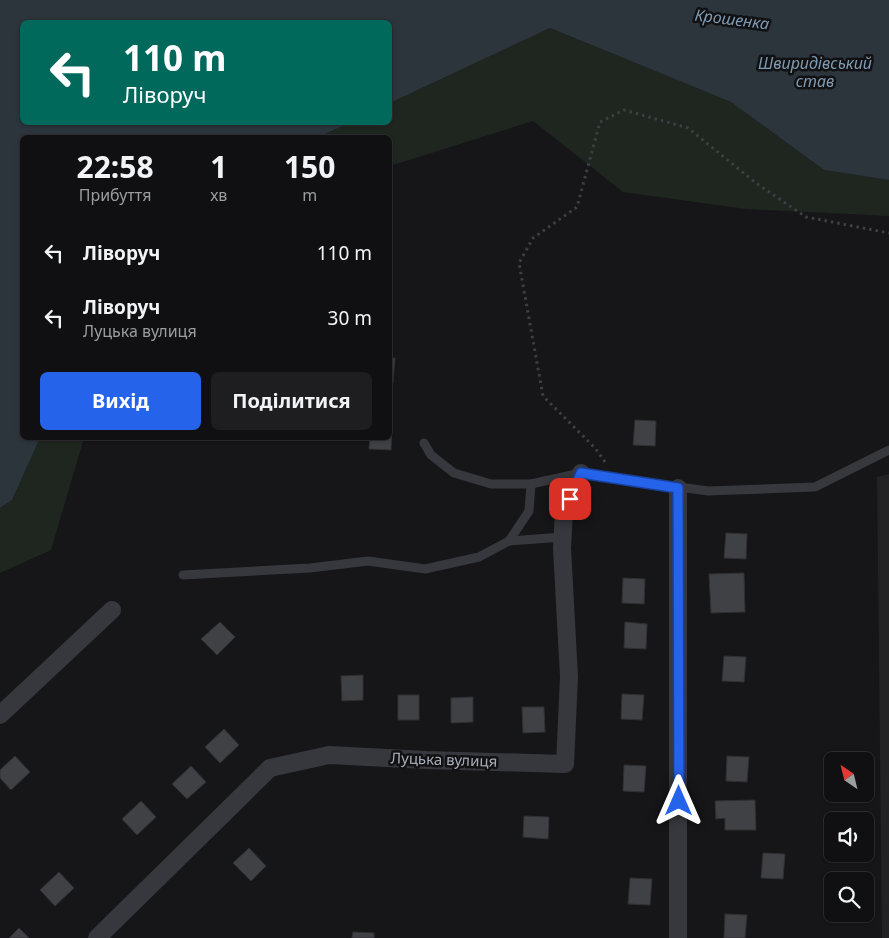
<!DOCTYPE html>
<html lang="uk">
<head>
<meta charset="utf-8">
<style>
	:root { --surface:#101012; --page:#1e1e20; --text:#f1f3f6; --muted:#9c9d9f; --line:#303032; --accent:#2563eb }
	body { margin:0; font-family:"Noto Sans",sans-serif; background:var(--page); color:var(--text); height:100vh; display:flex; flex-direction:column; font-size:19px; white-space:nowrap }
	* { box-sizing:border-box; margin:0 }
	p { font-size:16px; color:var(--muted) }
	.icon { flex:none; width:28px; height:28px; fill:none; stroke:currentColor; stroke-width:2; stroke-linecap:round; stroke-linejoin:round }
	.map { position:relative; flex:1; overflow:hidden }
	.side { position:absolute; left:20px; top:135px; width:372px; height:305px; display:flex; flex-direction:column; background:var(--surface); border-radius:8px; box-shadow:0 1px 4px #0004,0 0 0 1px var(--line) }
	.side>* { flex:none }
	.hud { position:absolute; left:20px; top:20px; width:372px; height:105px; border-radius:8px; box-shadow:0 1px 4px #0004,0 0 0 1px var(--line); background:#00695c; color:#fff; overflow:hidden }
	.needle { width:32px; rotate:325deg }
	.tools { position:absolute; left:824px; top:752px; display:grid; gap:10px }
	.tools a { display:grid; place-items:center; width:50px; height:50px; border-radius:8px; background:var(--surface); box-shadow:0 1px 4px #0004,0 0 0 1px var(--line); font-size:25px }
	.pin { position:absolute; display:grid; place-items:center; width:42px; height:42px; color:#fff; margin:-21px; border-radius:10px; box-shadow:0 2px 8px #0006 }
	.me { position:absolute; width:55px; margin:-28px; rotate:0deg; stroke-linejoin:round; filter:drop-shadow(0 0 4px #0008) }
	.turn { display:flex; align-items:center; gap:18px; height:105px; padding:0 20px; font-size:22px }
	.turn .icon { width:65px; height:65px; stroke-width:2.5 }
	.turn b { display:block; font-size:35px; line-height:42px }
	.eta { display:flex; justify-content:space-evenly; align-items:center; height:85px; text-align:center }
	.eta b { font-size:30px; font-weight:700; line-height:35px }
	.action { display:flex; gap:10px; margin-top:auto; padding:10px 20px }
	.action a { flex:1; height:58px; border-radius:8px; background:var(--accent); color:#fff; font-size:20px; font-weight:700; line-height:58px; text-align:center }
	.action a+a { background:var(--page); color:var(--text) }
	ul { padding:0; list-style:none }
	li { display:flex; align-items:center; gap:15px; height:65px; padding:0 20px }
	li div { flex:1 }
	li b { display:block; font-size:19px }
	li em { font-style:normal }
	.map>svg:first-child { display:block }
	.built { fill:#222225 }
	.green { fill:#1e261f }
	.water { fill:#2c353c }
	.building { fill:#404145; stroke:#303034 }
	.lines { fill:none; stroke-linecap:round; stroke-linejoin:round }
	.path { stroke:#3d3f44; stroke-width:3; stroke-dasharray:2.5 4; stroke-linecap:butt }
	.lane { stroke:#37383d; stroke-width:9 }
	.street { stroke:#37383d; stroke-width:18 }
	.route-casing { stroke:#184099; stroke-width:12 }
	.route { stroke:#2563eb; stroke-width:9 }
	.labels { text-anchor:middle; stroke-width:5; stroke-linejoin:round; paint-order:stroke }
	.street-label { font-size:15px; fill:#a8adb8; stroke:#111113 }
	.water-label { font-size:16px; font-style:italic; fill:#7f9bb3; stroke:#111113 }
</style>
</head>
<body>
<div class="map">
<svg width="889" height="938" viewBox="0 0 889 938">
	<rect width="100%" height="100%" fill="#161618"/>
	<path class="built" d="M889,474V938H882L877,477Z"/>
	<g class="green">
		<path d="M550,28L731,102L824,170L889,180V216L746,209L623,192L533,121L390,166V138H320L325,134L349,123L390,122V103Z"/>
		<path d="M40,438H84L51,550L0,573V508L12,500Z"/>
	</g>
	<path class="water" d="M0,0H889V180L824,170L731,102L550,28L390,103V22H22V122L349,123L325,134L320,137L22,138V438H40L12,500L0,508Z"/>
	<g class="building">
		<path d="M390,358H395L393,383H390Z"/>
		<path d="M635,420L656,421L655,446L633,445Z"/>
		<path d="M390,425H392L391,450L369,449L370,438H390Z"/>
		<path d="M726,533L747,534L746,559L724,558Z"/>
		<path d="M744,573L745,612L711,613L709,574Z"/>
		<path d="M623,578L645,579L644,604L622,603Z"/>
		<path d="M220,622L235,637L217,655L201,639Z"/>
		<path d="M625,622L647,624L646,649L624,648Z"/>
		<path d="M724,656L746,657L744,682L722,681Z"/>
		<path d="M363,675V700L342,701L341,676Z"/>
		<path d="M622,694L644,695L642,720L621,719Z"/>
		<rect x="398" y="695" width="21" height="25"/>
		<path d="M473,697V722L451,723V698Z"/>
		<path d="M522,707H544L545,732L523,733Z"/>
		<path d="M224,729L239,745L220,763L205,747Z"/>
		<path d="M15,756L30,772L11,790L0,778V770Z"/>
		<path d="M727,756L749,757L747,782L726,781Z"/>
		<path d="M624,765L646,766L644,792L623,791Z"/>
		<path d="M191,766L206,782L187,799L172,784Z"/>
		<path d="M755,800L756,830H725V818L716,819L715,801Z"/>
		<path d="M141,801L156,817L137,835L122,819Z"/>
		<path d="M524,816L549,817L548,839L523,837Z"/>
		<path d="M249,848L266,866L251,881L233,863Z"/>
		<path d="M763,853L785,854L783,879L761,878Z"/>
		<path d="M59,872L74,888L55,906L40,890Z"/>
		<path d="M630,878L652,879L650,905L628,904Z"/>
		<path d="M725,914L747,915L745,938H724Z"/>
		<path d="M19,928L29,938H9Z"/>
		<path d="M353,932L374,933V938H352Z"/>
	</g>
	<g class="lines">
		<path class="path" d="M605,462L595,448L543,396L519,263L533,238L577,207L600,122L624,110L688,128L756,183L806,217L889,233"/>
		<g class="lane">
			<path d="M424,443L431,455L454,473L491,484H531L581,473L708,491L815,487L889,450"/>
			<path d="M509,541L529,511L531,484"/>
			<path d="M183,575L310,568L368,561L425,569L479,557L509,541L563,537"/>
		</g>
		<g class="street">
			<path d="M678,488V938"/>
			<path d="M0,715L112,610"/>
			<path d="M97,938L270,768L329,755L426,760L565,764L569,677L562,548L564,512L581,473"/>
		</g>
	</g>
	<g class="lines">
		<g class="route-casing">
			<path id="route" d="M570,499L581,473L678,488L679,801"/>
		</g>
		<use href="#route" class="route"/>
	</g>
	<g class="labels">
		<g class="street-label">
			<text transform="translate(444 760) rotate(2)" y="5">Луцька вулиця</text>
		</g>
		<g class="water-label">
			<text transform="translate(732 19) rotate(7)" y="6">Крошенка</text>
			<text x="815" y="69">Швиридівський<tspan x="815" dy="18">став</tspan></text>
		</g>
	</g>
</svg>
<div class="tools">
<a><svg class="needle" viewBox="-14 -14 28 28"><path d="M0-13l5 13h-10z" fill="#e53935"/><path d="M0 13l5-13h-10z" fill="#9c9d9f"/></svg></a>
<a><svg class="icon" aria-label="sound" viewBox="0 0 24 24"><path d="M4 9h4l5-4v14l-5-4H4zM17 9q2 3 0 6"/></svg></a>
<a><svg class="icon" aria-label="search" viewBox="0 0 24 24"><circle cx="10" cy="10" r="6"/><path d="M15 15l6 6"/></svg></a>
</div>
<div class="pin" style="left:570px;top:499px;background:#d93025"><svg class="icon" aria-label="arrive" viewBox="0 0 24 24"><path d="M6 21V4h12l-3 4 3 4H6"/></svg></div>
<svg class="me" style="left:679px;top:801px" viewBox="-20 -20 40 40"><path d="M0-17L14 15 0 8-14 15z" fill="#2563eb" stroke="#fff" stroke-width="4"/></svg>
<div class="hud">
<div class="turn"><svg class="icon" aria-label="left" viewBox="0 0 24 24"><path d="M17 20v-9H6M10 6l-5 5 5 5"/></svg><div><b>110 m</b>Ліворуч</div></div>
</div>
<section class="side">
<div class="eta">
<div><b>22:58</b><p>Прибуття</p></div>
<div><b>1</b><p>хв</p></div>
<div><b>150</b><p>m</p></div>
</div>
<ul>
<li><svg class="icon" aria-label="left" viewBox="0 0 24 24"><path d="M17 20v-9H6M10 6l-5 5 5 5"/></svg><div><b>Ліворуч</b></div><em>110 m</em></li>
<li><svg class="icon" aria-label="left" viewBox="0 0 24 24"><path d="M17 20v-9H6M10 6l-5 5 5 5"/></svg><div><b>Ліворуч</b><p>Луцька вулиця</p></div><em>30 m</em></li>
</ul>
<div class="action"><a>Вихід</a><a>Поділитися</a></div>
</section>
</div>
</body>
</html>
